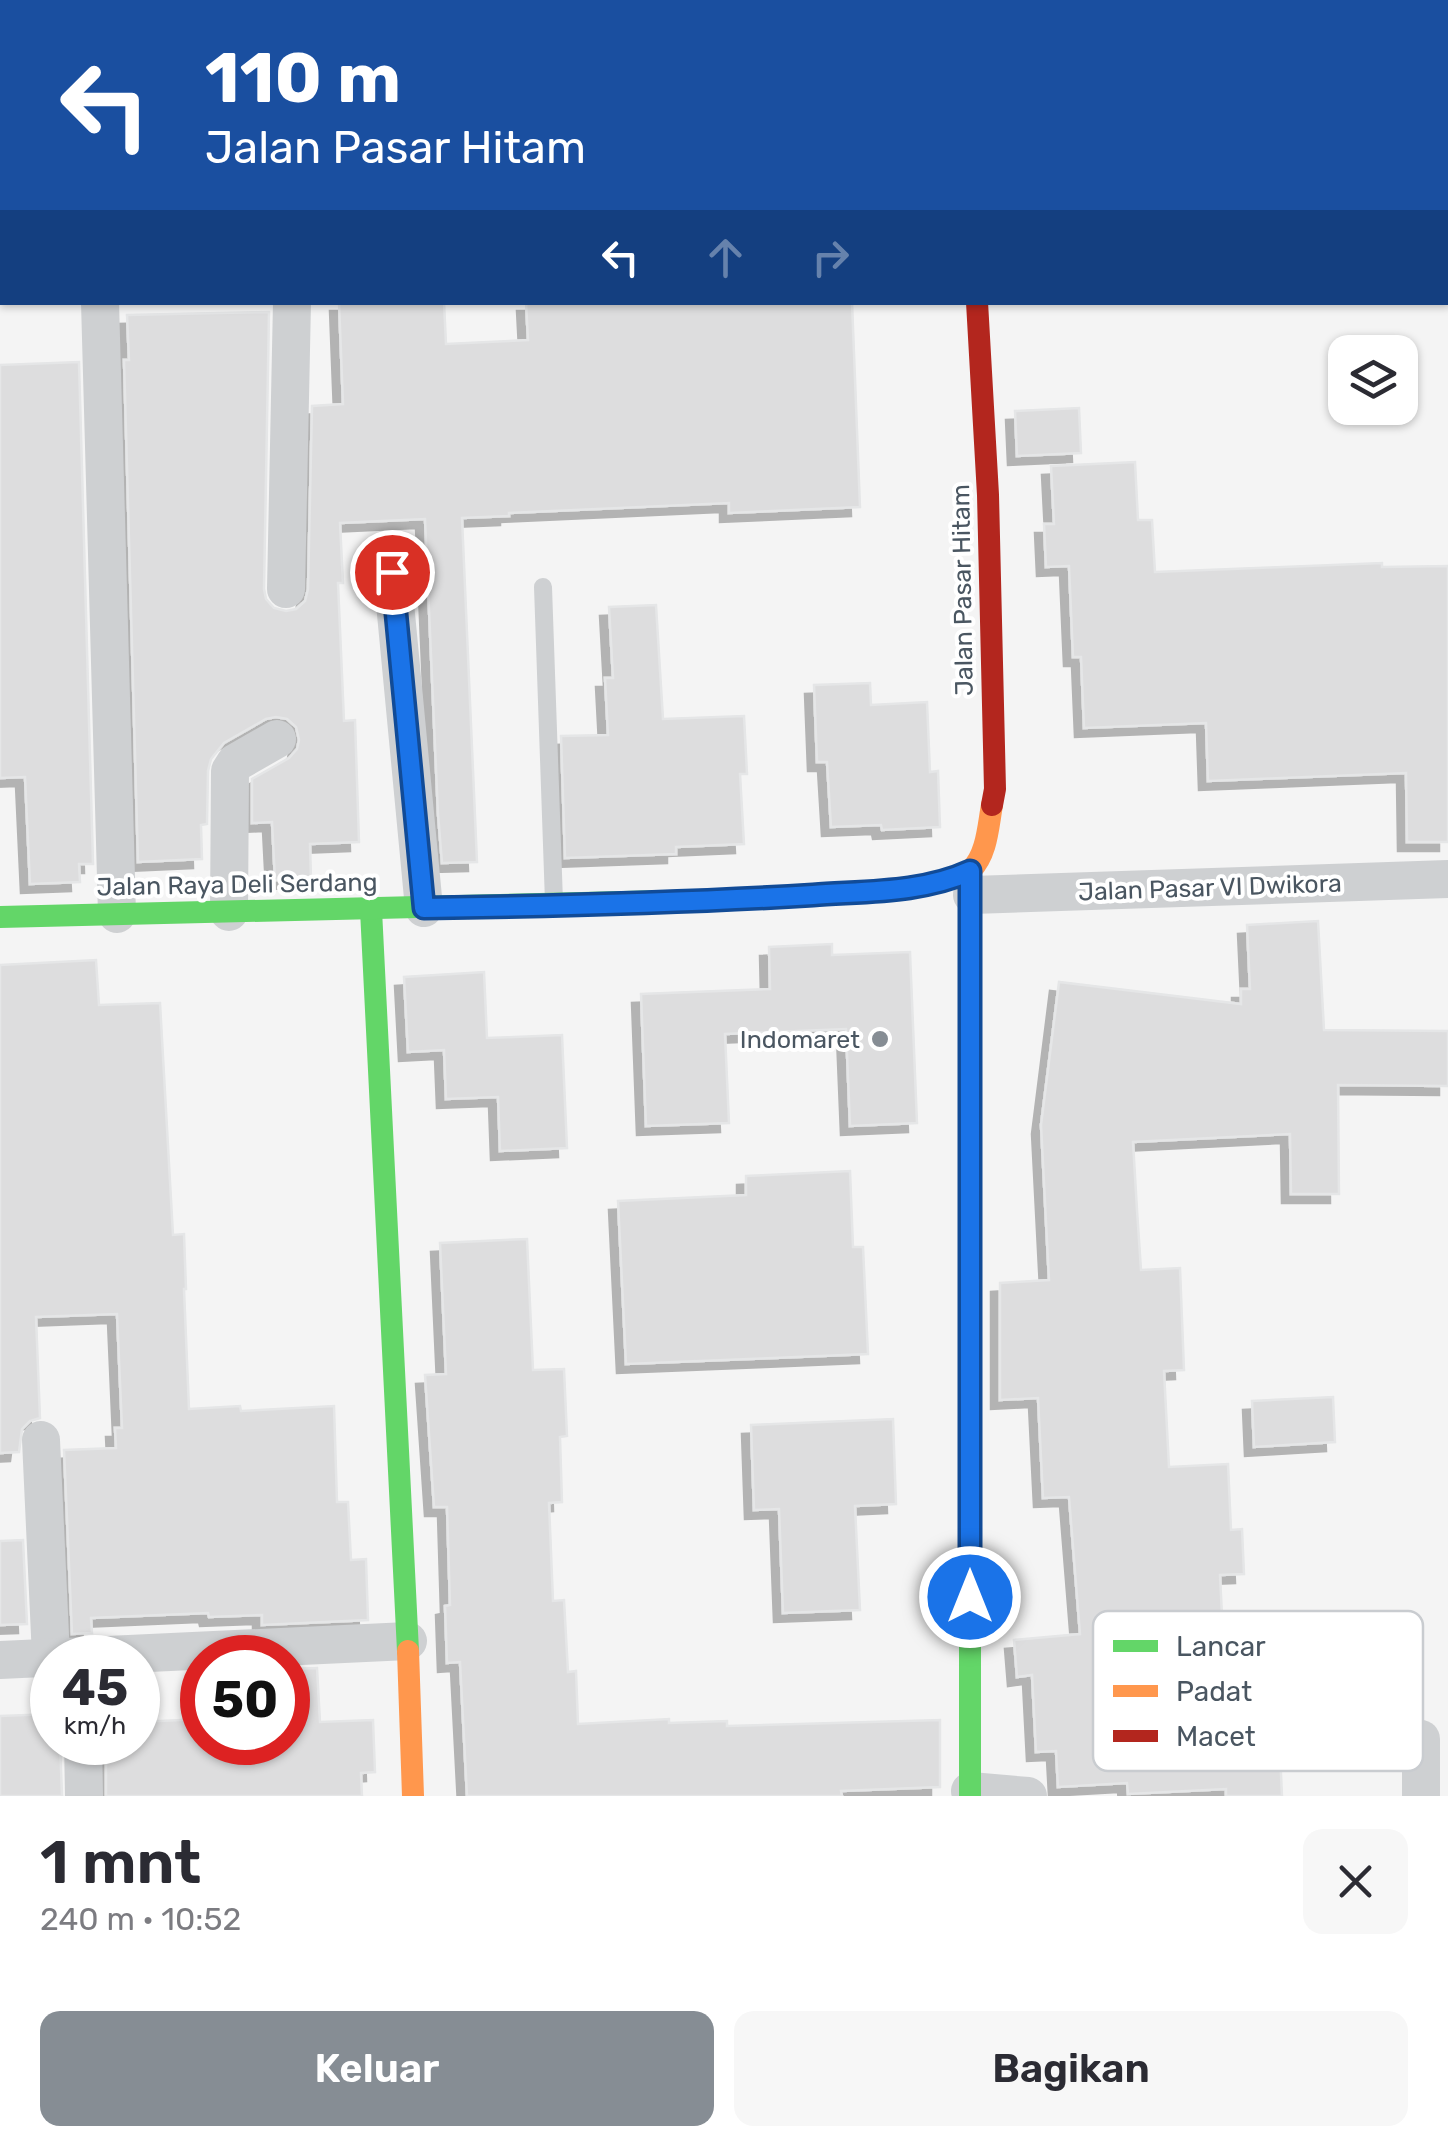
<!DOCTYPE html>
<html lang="id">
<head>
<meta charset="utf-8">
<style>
	:root { --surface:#fff; --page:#f7f7f7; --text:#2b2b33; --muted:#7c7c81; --accent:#868d94 }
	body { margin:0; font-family:Rubik,sans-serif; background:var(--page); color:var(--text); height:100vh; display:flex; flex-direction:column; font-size:38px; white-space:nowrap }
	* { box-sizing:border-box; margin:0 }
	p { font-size:32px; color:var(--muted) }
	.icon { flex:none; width:55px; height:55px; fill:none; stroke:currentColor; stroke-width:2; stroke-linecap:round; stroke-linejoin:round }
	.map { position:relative; height:1796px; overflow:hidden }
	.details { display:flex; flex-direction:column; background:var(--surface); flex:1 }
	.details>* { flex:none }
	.guide { position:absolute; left:0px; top:0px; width:1450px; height:305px; box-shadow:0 2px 8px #0004; background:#1a4fa0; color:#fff; overflow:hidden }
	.buttons { position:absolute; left:1328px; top:335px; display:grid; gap:20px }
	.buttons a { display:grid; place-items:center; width:90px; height:90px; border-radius:20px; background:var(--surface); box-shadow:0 2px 8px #0004; font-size:50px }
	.speed { position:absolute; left:30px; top:1635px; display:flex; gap:20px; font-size:50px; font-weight:700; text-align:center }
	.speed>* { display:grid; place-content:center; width:130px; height:130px; border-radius:50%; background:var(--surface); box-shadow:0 2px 8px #0004; line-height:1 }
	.speed small { font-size:25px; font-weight:400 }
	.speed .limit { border:15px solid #d22; background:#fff; color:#111 }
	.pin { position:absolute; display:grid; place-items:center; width:85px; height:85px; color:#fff; margin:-42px; border:5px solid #fff; border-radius:50%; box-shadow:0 2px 10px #0007 }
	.me { position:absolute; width:110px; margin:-55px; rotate:0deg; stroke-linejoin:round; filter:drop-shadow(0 0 8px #0008) }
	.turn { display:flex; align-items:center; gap:35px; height:210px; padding:0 40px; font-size:45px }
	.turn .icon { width:130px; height:130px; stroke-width:2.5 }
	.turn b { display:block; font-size:70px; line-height:85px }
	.lanes { display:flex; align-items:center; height:95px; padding:0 40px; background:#0003; justify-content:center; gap:50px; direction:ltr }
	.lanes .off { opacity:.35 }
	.round { display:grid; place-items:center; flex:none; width:105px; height:105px; border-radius:20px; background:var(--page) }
	.headline { display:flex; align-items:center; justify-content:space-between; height:170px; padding:0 40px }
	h1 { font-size:60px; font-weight:600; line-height:75px }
	.action { display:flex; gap:20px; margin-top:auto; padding:20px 40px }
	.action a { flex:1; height:115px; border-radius:20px; background:var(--accent); color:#fff; font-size:40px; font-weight:600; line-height:115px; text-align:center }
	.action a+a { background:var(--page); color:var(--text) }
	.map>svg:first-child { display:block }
	.building { fill:#ddddde; stroke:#e5e6e7; stroke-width:2.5; filter:url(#shadow) }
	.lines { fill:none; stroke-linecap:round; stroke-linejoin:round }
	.lane { stroke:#ced0d2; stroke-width:18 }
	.street { stroke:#ced0d2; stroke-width:38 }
	.fast { stroke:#63d668; stroke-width:22 }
	.slow { stroke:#ff974d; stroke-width:22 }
	.jam { stroke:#b3261e; stroke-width:22 }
	.route-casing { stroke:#114b97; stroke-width:25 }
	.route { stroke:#1a73e8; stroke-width:18 }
	.poi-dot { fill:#868d94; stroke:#fff; stroke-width:4 }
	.labels { text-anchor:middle; stroke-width:8; stroke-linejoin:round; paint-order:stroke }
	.street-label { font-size:25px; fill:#4a5661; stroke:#fff }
	.poi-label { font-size:25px; fill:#4a5661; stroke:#fff; text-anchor:end }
	.key { fill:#fff; stroke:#c9ccd0; stroke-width:2.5 }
	.key-label { font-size:28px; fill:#4a5661 }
</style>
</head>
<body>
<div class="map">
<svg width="1448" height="1796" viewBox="0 0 1448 1796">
	<defs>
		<filter id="shadow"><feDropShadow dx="-9" dy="9" stdDeviation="0" flood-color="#0004"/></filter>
	</defs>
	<rect width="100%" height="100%" fill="#f4f4f4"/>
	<g class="building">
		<path d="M339,302H444L446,344L528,340L526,302H852L860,507L729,513V503L509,513V516L462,518L477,862L442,863L438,814L425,519L340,523L343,583H338L344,721L355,720L359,842L310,844L311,879L275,880L272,822L252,823V779L289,758L297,749L299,740L296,727L287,719L276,717L266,719L224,743L211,759L208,771L207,824L201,825L202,859L138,862L124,360H129L127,315L269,312L264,589L266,599L274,608L286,611L296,609L305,601L308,589L312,406L343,404Z"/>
		<path d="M79,362L93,864H79L80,882L30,884L25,777L0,778V365Z"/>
		<path d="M1079,408L1081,453L1017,456L1015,411Z"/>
		<path d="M1135,462L1138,520H1152L1155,572L1382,563V567L1448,566V842H1407L1406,773L1208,781L1206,723L1084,728L1081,657H1073L1069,566L1046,567L1044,524H1054L1051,466Z"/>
		<path d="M656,605L663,719L744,716L747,774H740L744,844L676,847V854L565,858L561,736L608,735L605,678H613L609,607Z"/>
		<path d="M870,683L871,705L927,702L930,772L938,771L940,827L882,830L881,825L831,827L827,762H817L814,685Z"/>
		<path d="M1318,921L1324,1030L1448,1031V1086L1338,1085L1339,1194H1291L1290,1134L1133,1142L1137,1210L1141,1270L1180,1268L1184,1370L1164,1371L1169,1467L1228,1464L1231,1530L1242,1529L1244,1574L1220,1575L1224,1657L1169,1660L1173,1747L1240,1743L1235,1663L1360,1656L1364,1727L1279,1731L1282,1796H1226V1789L1128,1794L1127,1783L1058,1787L1056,1751L1036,1752L1032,1675L1017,1677L1014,1640L1080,1634L1069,1497L1043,1498L1038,1398L1000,1400V1283L1049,1280L1041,1125L1059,982L1241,1004V989H1250L1247,925Z"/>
		<path d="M832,944V955L910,952L917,1123L850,1126L846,1029L725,1034L729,1123L646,1126L641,994L770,989L769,947Z"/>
		<path d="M96,960L99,1005L160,1003L173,1235L184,1234L186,1289H184L189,1409L240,1406L241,1411L334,1406L337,1502H348L351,1560L366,1559L368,1620L262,1625V1615L209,1617L208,1613L91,1618L92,1633L72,1634L64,1450L116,1448L115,1428H122L117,1314L36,1317L40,1418L30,1421L22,1429L19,1452L0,1453V965Z"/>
		<path d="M484,972L487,1038L562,1035L567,1148L500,1151L498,1097L446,1099L444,1050L408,1052L404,977Z"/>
		<path d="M850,1171L853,1247H863L868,1354L626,1364L618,1201L746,1195V1176Z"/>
		<path d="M527,1239L533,1370L564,1369L567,1436L560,1437L562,1502L549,1503L553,1601L564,1600L568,1672L576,1671L578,1724L669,1719V1723L727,1721V1726L940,1720V1787L841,1791L842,1796H467L460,1662L447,1663L445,1606L450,1605L447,1507H434L425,1375L446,1374L440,1243Z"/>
		<path d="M1333,1397L1335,1442L1254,1447L1252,1401Z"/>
		<path d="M893,1419L896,1504L855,1506L860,1610L783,1613L779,1509L754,1510L751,1425Z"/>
		<path d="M23,1540L27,1624L0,1625V1541Z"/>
		<path d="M317,1668L320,1722L373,1720L375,1772L361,1773L362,1796H106V1742H138V1722L202,1719V1742H288V1669Z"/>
		<path d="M52,1714V1742H60L62,1796H0V1716Z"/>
	</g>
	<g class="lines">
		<path class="lane" d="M543,587L554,902"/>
		<g class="street">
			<path d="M0,254H2"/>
			<path d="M100,302L117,914"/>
			<path d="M392,572L424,908"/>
			<path d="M286,589L292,302"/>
			<path d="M972,895L1448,879"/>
			<path d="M229,912L230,771L235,763L277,739"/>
			<path d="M41,1440L51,1657"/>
			<path d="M0,1660L408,1641"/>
			<path d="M83,1742L84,1796"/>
			<path d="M970,1791L1028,1796"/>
			<path d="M1421,1796V1739"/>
		</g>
		<g class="fast">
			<path d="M371,910L408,1651"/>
			<path d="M0,917L665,901"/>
			<path d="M970,1120V1796"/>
		</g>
		<g class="slow">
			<path d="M968,0V2"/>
			<path d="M970,871V1120"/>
			<path d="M665,901C714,899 944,896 971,870C987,854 988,827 992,805"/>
			<path d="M408,1651L413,1796"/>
		</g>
		<path class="jam" d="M977,302L988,495L995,789L992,805"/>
	</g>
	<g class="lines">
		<g class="route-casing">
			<path id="route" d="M392,572L424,908C554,906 684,903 813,895C865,891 922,893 970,871V1597"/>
		</g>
		<use href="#route" class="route"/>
	</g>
	<circle class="poi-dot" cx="880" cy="1039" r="10"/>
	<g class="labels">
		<g class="street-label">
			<text transform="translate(962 590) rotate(-91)" y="9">Jalan Pasar Hitam</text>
			<text transform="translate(237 884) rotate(-1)" y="9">Jalan Raya Deli Serdang</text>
			<text transform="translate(1210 887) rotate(-2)" y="9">Jalan Pasar VI Dwikora</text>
		</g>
		<g class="poi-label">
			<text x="860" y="1048">Indomaret</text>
		</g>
	</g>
	<rect x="1093" y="1611" width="330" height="160" rx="15" class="key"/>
	<rect x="1113" y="1640" width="45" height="12" fill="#63d668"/>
	<rect x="1113" y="1685" width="45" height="12" fill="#ff974d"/>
	<rect x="1113" y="1730" width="45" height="12" fill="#b3261e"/>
	<g class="key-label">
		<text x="1176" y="1656">Lancar</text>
		<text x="1176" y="1701">Padat</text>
		<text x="1176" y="1746">Macet</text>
	</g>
</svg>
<div class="buttons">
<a><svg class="icon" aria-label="layers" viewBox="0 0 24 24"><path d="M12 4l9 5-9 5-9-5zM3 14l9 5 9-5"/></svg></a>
</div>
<div class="speed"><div>45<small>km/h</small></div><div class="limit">50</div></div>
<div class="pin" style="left:392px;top:572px;background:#d93025"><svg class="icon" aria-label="arrive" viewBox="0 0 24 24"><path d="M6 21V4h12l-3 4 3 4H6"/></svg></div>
<svg class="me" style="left:970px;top:1597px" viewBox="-20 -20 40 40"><circle r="17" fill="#1a73e8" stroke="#fff" stroke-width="3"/><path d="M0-11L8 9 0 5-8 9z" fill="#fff"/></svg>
<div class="guide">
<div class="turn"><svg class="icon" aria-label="left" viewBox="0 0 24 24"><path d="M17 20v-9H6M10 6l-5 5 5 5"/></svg><div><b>110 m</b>Jalan Pasar Hitam</div></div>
<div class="lanes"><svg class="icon" aria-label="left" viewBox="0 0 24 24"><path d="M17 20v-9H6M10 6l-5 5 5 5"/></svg><svg class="icon off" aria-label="ahead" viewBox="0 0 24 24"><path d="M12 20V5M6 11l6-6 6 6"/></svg><svg class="icon off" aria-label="right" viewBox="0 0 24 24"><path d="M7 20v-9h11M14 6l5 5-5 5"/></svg></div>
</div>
</div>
<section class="details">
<div class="headline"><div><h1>1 mnt</h1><p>240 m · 10:52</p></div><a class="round"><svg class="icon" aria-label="close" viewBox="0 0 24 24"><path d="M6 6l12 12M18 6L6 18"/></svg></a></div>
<div class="action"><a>Keluar</a><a>Bagikan</a></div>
</section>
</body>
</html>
